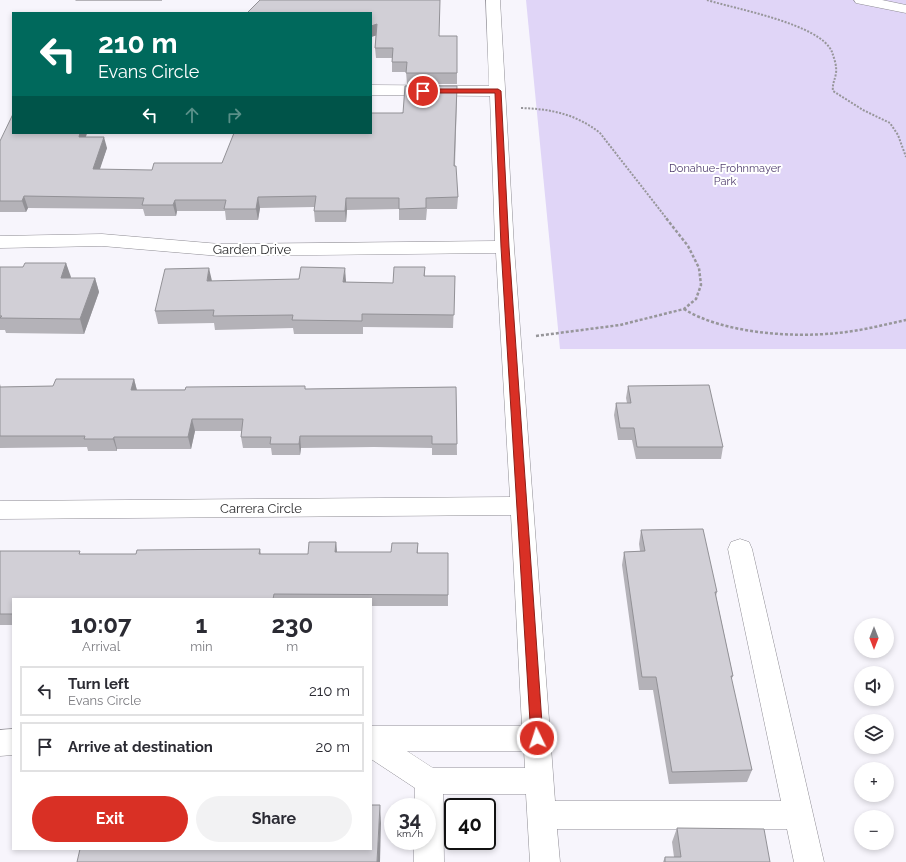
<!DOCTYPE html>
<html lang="en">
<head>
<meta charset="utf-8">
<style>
	:root { --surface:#fff; --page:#f2f2f3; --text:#2b2b33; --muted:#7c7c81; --line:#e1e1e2; --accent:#d93025 }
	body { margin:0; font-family:Raleway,sans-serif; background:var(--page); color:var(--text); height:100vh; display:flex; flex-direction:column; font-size:15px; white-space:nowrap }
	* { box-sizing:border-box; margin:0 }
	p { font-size:13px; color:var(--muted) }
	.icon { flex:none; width:22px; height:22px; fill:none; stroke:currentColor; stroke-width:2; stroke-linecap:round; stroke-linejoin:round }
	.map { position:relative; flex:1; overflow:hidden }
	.details { position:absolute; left:12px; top:598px; width:360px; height:252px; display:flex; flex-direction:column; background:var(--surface); border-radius:0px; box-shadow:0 2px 6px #0003 }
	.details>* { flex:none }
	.banner { position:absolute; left:12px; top:12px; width:360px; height:122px; border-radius:0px; box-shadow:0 2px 6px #0003; background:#00695c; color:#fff; overflow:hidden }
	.needle { width:26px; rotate:180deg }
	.tools { position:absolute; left:854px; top:618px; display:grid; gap:8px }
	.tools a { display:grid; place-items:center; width:40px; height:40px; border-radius:50%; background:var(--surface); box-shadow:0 2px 6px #0003; font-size:20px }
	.speed { position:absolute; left:384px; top:798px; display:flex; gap:8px; font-size:20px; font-weight:700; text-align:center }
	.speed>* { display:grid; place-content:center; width:52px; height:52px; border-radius:50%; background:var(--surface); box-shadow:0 2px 6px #0003; line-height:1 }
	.speed small { font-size:10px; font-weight:400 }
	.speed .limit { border:2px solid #111; border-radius:6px; background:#fff; color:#111 }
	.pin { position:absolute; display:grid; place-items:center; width:34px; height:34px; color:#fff; margin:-17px; border:2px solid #fff; border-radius:50%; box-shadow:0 1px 4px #0007 }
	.me { position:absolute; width:44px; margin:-22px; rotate:356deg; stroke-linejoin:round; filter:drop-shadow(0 0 3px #0008) }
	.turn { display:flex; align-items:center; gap:14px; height:84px; padding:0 20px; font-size:18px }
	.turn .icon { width:52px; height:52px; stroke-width:2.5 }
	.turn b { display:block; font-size:28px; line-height:34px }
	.lanes { display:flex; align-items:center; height:38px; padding:0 20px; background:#0003; justify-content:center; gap:20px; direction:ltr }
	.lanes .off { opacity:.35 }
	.eta { display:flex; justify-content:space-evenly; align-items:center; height:68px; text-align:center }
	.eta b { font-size:24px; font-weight:700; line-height:28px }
	.action { display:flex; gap:8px; margin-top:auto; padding:8px 20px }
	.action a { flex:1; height:46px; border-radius:24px; background:var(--accent); color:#fff; font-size:16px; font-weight:700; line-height:46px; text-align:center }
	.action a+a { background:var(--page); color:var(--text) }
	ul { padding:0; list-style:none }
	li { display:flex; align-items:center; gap:12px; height:50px; margin:0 8px 6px; padding:0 12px; border:2px solid var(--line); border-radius:0px }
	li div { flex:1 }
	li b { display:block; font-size:15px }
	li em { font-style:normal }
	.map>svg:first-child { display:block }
	.green { fill:#e0d5f7 }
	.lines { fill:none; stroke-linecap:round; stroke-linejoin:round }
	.minor-casing { stroke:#8f8d94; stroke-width:1 }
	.path-far1 { stroke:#97969a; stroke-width:2; stroke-dasharray:2 1.5; stroke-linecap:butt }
	.path { stroke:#97969a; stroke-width:2.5; stroke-dasharray:3 2; stroke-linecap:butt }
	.minor { fill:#fff; fill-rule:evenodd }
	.wall { fill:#b4b2b8 }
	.shaded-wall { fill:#929196 }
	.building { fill:#d1cfd6; stroke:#929196 }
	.route { fill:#d93025; stroke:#8d1f18 }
	.labels { text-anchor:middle; stroke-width:4; stroke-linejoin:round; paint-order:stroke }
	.far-park-label { font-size:11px; fill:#534171; stroke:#fff }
	.street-label { font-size:13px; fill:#2c2c2e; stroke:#fff }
</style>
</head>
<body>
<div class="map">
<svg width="906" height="862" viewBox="0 0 906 862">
	<rect width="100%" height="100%" fill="#f7f5fc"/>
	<path class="green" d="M526,0H906V349H560Z"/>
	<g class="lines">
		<g class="minor-casing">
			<g id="minor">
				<path d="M486,0H500L514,247L555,801H781L728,549L731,542L740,539L749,542L752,549L824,862H794L787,829H557L560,862H530L526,794H443L444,862H414V841H427V807H415V788L371,759V726H522L511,515L0,519V501L510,497L496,253L220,256L102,246L0,248V236L102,234L220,244L495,241L490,96L371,95V85L489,86ZM407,751H524L525,768H433Z"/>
				<path d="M854,0H882L906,5V13L856,3Z"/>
				<path d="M13,729V755L0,756V730Z"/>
			</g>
		</g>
		<g class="path-far1">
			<path d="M707,0C735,9 821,24 832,52C834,58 837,66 836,73C835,80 832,84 833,91L863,110L890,123L898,135L906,157"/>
			<path d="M521,108C551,109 576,114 600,133L667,219"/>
		</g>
		<g class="path">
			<path d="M684,309C722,333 792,338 837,333C860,331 883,325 906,320"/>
			<path d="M536,336L620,325L684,309L696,299L701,285L699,268L688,246L666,218"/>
		</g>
		<use href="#minor" class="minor"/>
	</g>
	<g class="wall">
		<path d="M75,0H162V1H76Z"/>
		<path d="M371,13L440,36H457V84H407L406,72H392V58H376L375,48L376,35L371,37Z"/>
		<path d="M457,97L455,166L458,197L457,209H427L426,220H399V209L347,210L346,222H315L314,211V207L260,208L258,220H226L225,211H177L176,216H145L143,209L28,208L26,212H0V141L13,133H87L86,137L107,148L99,170H152L222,163Z"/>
		<path d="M66,263L70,278H95L99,292L84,334L6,333L5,330H0V267H23Z"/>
		<path d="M425,267V276H455L453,328L363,327V334H294L293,328L215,330L214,323L158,324L155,311L212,281H346V282L393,283Z"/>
		<path d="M134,379L137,390L306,389L456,387L457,455H432V448L374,447L301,448L300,455H272L271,448H243L241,437L242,431H195L191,449H117V451H88L87,447L0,448V384L1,387L53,386Z"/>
		<path d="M628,386L723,447L721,459H636L632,440H618L614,415L616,403H627L626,398Z"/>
		<path d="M641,530L717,592L716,596L733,676L731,680L752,770L747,782L669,784L653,690H639L622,565L624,552L640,551L639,544Z"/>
		<path d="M336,542L337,552H391L418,543V553H448V606H371V599H13V625H0V551L81,554H136L260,549L261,554H308Z"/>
		<path d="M677,828L770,862H663L665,857H674L672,842Z"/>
	</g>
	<g class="shaded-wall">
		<path d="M377,24L378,35L371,37V26Z"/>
		<path d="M80,133H87L82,148L79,137Z"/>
		<path d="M104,137L107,148L96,181L93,169Z"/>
		<path d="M24,196L28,208L26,212L22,201Z"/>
		<path d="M258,197L260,208L258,220L256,209Z"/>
		<path d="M346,198L347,210L346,222L345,211Z"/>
		<path d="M175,200L177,211L176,216L173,205Z"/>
		<path d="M66,263L71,277L65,292L61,278Z"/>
		<path d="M209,268L212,281H207Z"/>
		<path d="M345,268L346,281L344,295L343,282Z"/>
		<path d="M95,278L99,292L84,334L80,319Z"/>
		<path d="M134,379L137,391L131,390Z"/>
		<path d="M192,419L195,431L191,449L188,437Z"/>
		<path d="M300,436L301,448L300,455L299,444Z"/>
		<path d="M114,437L117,449V451L113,439Z"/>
		<path d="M336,542L337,553L335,552Z"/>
		<path d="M380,805L381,823L380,862H377Z"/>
	</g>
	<g class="building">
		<path d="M260,0H440L439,36H457V73H406L407,62H392L393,48H375L377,24L371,26V13H247Z"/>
		<path d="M405,86H457L454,166H456L458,197L426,198V208L399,209V198H346L345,211H314L316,196L258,197L256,209H224L226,200H175L173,205H142L144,198L24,196L22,201H0V141L13,114V133H80L79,137H104L93,169L152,170L154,163H222L234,133H371V113H403Z"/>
		<path d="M25,263H66L61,278H95L80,319L0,318L2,316H0V267H23Z"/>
		<path d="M301,267L345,268L343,282L393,283L394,267H425L424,276H455L454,315L362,314V321L292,320L293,315L213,316L214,310L155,311L165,269L209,268L207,281L299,279Z"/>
		<path d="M56,379H134L131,390H185L186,387L305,386V389L456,387L457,444H432V436H300L299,444H270L271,437H241L243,419H192L188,437H114L113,439H84L85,436H0V387L53,386Z"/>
		<path d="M709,385L723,447H637L634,428H620L616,403H631L628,386Z"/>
		<path d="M703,529L717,592H715L733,676H731L752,770L672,772L656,677H642L624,552L645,551L641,530Z"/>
		<path d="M309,542H336L335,552H391L392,543H418L417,553H448V595L274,594L273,599H13V614H0V551H80L79,554H136L137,550L260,549L259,554H308Z"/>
		<path d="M371,805H380L377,862H77L80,849H371Z"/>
		<path d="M677,828L764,829L770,862H665V857H681Z"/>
	</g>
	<path class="route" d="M498,89L501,91L509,247L543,738L541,742L537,743L533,742L531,738L501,247L495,93H423L420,91L423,89Z"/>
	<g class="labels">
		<g class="far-park-label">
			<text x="725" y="172">Donahue-Frohnmayer<tspan x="725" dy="13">Park</tspan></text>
		</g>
		<g class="street-label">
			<text x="252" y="254">Garden Drive</text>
			<text x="261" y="513">Carrera Circle</text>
		</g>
	</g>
</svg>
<div class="tools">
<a><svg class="needle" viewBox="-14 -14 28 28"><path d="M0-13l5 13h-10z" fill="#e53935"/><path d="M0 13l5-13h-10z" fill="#7c7c81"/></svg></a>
<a><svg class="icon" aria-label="sound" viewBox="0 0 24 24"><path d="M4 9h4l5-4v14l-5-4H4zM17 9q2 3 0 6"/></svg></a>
<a><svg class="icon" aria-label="layers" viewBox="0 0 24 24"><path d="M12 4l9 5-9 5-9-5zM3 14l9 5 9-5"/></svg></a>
<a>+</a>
<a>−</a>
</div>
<div class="speed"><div>34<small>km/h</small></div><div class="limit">40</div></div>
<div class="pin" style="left:423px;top:91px;background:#d93025"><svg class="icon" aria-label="arrive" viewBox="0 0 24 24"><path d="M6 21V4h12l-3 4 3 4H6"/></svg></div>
<svg class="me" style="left:537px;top:738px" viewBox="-20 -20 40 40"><circle r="17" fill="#d93025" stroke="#fff" stroke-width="3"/><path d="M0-11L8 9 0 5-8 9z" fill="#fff"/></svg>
<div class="banner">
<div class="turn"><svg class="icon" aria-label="left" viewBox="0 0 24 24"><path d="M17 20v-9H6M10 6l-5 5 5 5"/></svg><div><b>210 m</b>Evans Circle</div></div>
<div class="lanes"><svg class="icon" aria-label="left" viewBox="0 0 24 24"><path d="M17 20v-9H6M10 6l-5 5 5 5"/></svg><svg class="icon off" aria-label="ahead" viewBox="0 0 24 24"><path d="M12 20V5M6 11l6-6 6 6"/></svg><svg class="icon off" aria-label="right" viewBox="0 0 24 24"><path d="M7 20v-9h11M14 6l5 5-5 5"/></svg></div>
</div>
<section class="details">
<div class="eta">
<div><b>10:07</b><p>Arrival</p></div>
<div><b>1</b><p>min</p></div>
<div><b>230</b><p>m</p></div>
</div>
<ul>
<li><svg class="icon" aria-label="left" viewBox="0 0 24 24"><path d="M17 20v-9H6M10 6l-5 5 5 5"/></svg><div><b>Turn left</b><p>Evans Circle</p></div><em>210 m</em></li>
<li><svg class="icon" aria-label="arrive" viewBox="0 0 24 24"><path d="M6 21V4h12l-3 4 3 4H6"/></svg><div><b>Arrive at destination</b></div><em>20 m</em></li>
</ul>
<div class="action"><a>Exit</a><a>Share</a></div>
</section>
</div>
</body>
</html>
